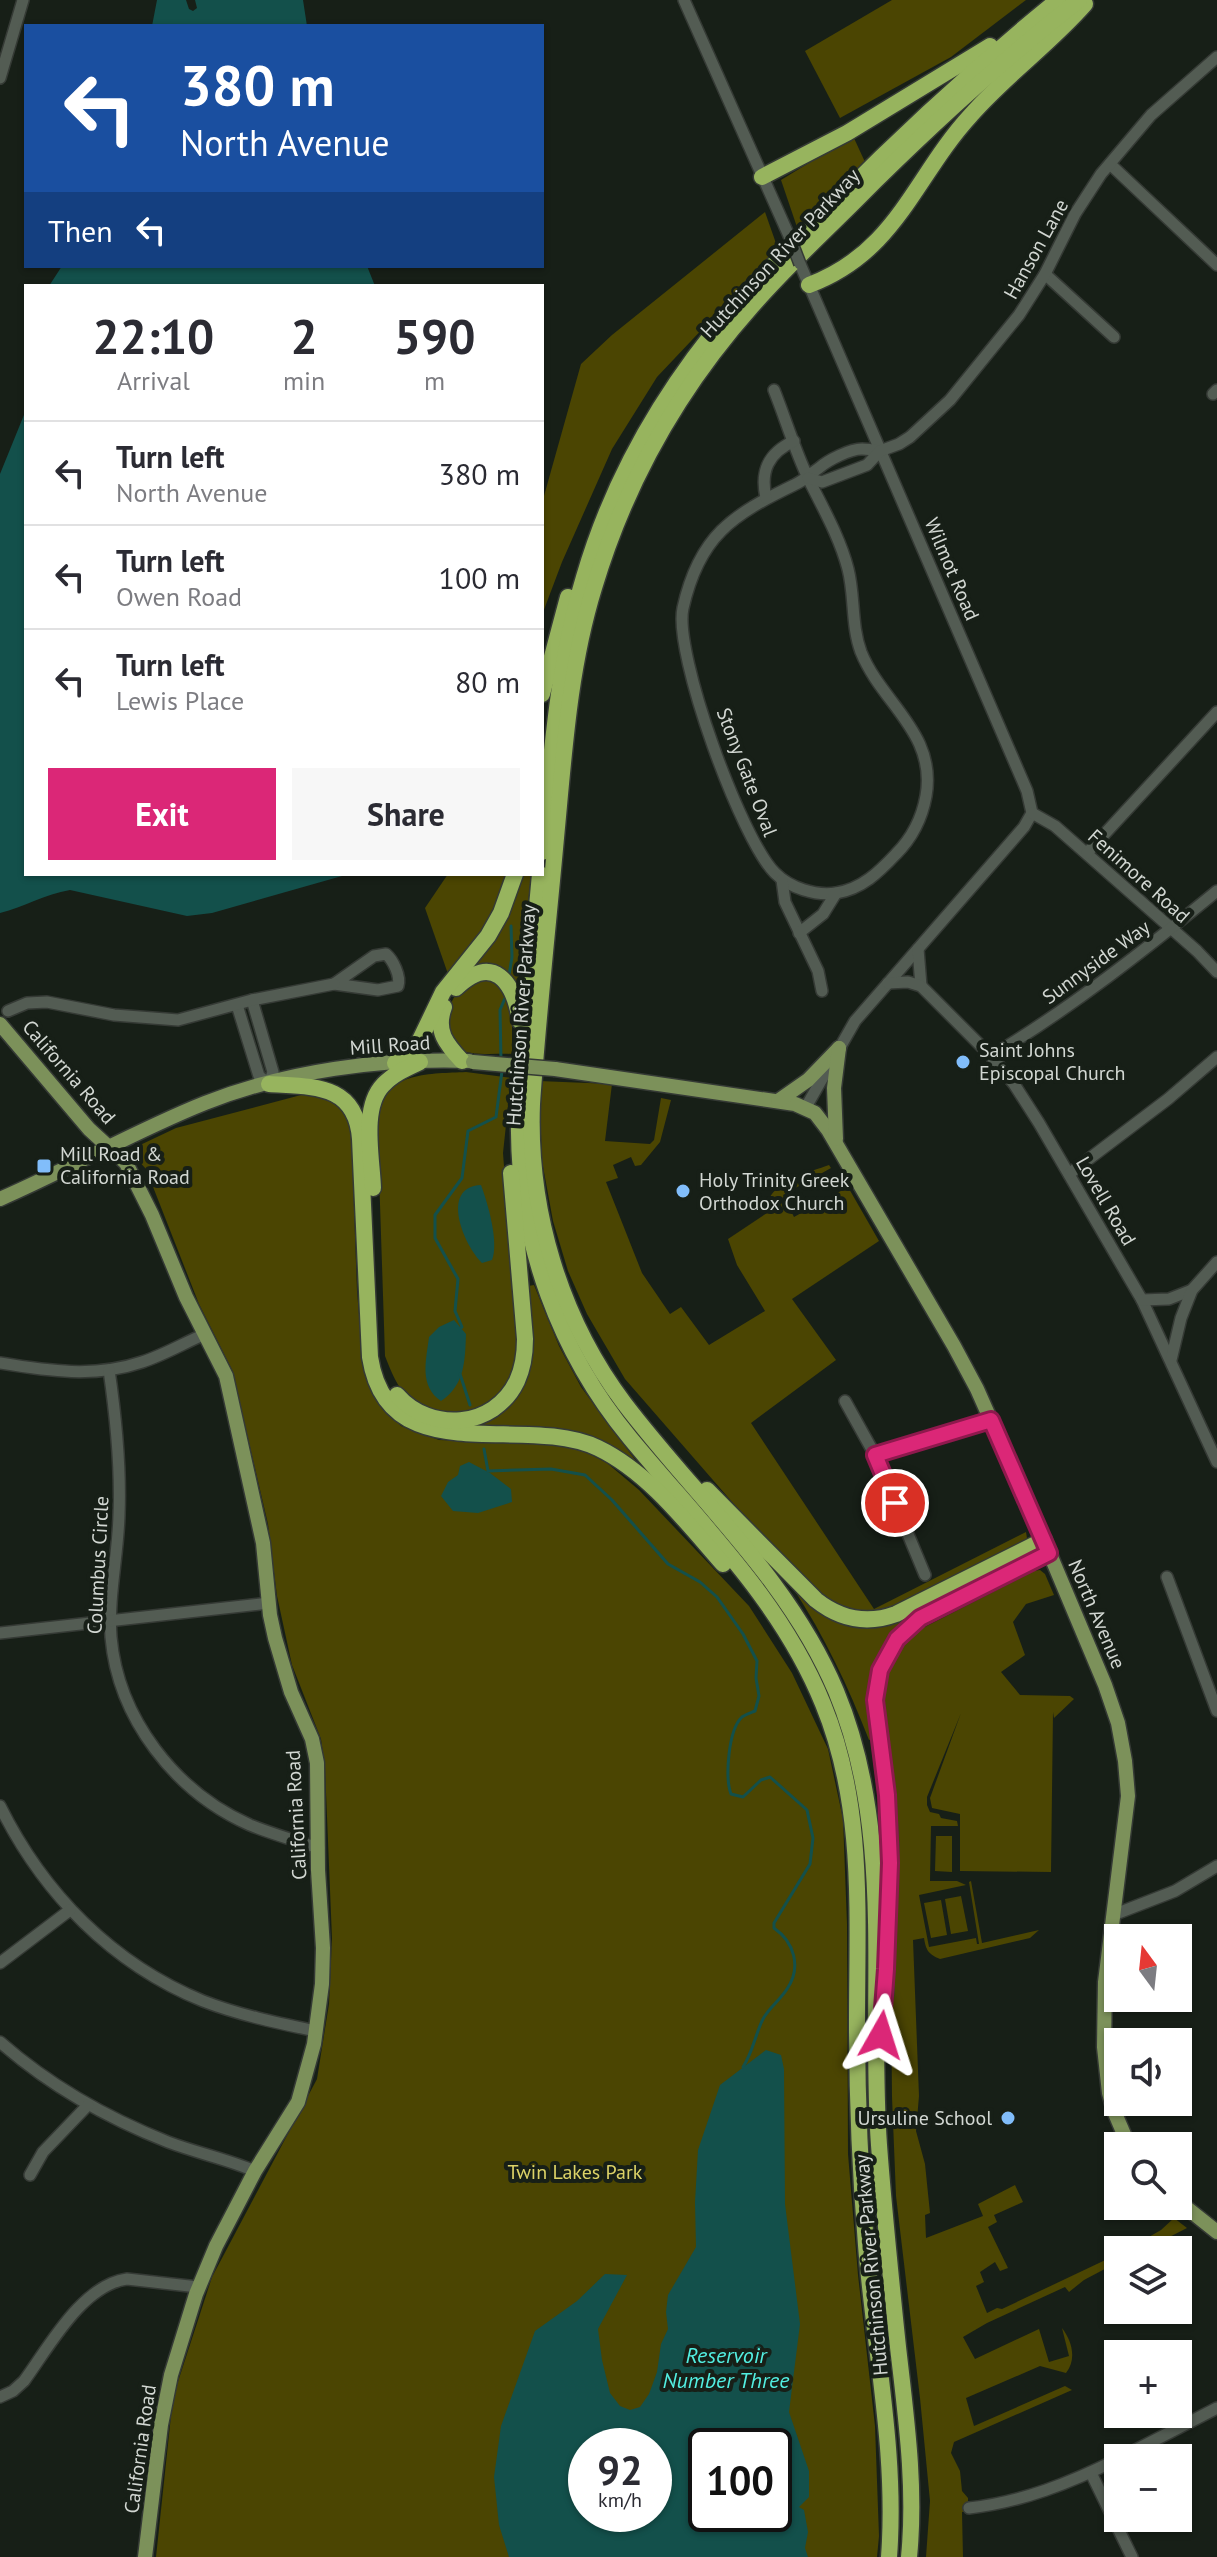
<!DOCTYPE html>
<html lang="en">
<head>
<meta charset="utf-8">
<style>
	:root { --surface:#fff; --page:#f7f7f7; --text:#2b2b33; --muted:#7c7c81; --line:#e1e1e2; --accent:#db2777 }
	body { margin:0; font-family:"PT Sans",sans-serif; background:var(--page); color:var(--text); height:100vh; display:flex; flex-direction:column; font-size:30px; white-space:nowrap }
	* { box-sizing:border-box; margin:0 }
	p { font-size:26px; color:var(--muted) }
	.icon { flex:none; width:44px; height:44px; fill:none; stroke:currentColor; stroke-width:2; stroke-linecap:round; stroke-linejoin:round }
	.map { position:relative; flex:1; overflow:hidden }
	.details { position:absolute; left:24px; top:284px; width:520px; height:592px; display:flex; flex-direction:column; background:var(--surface); border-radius:0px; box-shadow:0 2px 6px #0004 }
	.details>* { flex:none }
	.guide { position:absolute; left:24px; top:24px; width:520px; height:244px; border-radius:0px; box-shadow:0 2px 6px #0004; background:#1a4fa0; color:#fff; overflow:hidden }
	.needle { width:52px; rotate:345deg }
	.fabs { position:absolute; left:1104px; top:1924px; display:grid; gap:16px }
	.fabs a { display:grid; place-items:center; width:88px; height:88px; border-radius:0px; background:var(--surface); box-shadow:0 2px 6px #0004; font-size:40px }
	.speed { position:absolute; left:568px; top:2428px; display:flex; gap:16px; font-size:40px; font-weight:700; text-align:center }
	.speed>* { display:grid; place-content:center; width:104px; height:104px; border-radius:50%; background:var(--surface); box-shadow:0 2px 6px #0004; line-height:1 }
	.speed small { font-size:20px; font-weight:400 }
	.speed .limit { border:4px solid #111; border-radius:12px; background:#fff; color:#111 }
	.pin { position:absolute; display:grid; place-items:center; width:68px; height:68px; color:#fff; margin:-34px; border:4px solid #fff; border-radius:50%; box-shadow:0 2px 8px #0007 }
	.me { position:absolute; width:88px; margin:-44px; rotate:6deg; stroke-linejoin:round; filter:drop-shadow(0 0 6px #0008) }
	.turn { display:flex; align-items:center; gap:28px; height:168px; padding:0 24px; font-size:36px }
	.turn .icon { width:104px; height:104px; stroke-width:2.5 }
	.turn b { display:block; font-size:56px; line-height:68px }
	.then { display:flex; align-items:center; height:76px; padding:0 24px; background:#0003; gap:16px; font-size:30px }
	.eta { display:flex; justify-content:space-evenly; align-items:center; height:136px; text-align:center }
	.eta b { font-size:48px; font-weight:800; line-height:56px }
	.button { display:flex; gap:16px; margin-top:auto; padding:16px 24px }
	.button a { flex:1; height:92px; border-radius:0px; background:var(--accent); color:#fff; font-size:32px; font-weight:800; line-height:92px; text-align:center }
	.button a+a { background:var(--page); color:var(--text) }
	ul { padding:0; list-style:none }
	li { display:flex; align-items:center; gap:24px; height:104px; padding:0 24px; border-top:2px solid var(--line) }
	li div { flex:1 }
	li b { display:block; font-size:30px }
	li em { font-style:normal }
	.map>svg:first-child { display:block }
	.green { fill:#4b4502; fill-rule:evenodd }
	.water { fill:#13504b; fill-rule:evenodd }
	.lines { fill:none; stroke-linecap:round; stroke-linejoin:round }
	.stream { stroke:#13504b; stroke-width:3 }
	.minor-casing { stroke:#353a35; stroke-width:14 }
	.major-casing { stroke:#353a35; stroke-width:17 }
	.highway-casing { stroke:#353a35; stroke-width:19 }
	.minor { stroke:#535c53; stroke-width:11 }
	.major { stroke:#7c915a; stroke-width:14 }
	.highway { stroke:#97b45e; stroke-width:16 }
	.minor-bridge-casing { stroke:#353a35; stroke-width:14; stroke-linecap:butt }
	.major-bridge-casing { stroke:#353a35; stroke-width:17; stroke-linecap:butt }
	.minor-bridge { stroke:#535c53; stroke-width:11 }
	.major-bridge { stroke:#7c915a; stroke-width:14 }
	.route-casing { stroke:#8e194d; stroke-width:20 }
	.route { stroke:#db2777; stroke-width:14 }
	.poi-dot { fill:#81bdfa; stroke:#171f17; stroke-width:3 }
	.labels { text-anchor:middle; stroke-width:8; stroke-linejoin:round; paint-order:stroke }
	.street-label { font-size:20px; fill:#d2d7d2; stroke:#171f17 }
	.poi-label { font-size:20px; fill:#d2d7d2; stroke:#171f17; text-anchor:start }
	.park-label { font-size:20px; fill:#ddd367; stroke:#171f17 }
	.water-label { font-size:22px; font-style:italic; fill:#52eee1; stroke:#171f17 }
</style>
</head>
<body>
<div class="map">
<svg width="1217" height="2557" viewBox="0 0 1217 2557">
	<rect width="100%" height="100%" fill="#171f17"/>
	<g class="green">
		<path d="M892,0H1026L951,57L840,118L805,51Z"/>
		<path d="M853,136L865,162L798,230L781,180Z"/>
		<path d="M765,212L778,249L657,377L612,449L562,562L542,615L544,556L542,503L581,364L612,335Z"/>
		<path d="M448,874H508L491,918L448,974L425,908Z"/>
		<path d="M521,874H531L519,995L506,972L466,974Z"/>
		<path d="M482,977L503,985L512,1013V1054C495,1053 469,1057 455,1047C441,1038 447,1000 460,990C466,985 475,981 482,977Z"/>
		<path d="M466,1072L511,1078L503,1153L517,1338C516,1346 517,1356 515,1363C504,1408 446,1431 410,1399C397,1388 391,1371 385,1356L377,1113C387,1071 431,1074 466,1072Z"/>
		<path d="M539,1081L612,1084L605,1141L650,1144L654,1140L661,1098L671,1100L660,1142L641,1165L635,1166L631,1157L613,1165L618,1178L606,1182L642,1273L670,1314L681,1307L709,1345L765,1311L737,1265L728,1239L773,1209L769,1199C778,1180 810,1172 829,1165L831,1168L783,1195L794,1217L848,1187L879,1241L792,1299L836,1360L751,1423L874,1609L1026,1532L1027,1538L1023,1543L902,1605L879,1613L840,1609L816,1592L753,1526L625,1379L587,1314L568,1271L553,1221L542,1161Z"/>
		<path d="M301,1095C327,1094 337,1103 351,1123L357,1291L363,1362L373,1393L401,1426L439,1440L539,1443L580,1449L607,1463L639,1490L749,1606L792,1673L828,1749L843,1819L847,1924L848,2154L858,2275L875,2426L879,2536L877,2557H156L173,2397L212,2277L317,2079L329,2004L332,1938L325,1768L321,1739L292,1665L277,1596L268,1524L232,1370L199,1304L146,1169L135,1157L138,1146L176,1128ZM586,2446H654V2514H586ZM706,2446H774V2514H706Z"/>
		<path d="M534,1285L559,1346L581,1387L639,1465L616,1451L469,1428L520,1388L528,1286Z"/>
		<path d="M1040,1570L1045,1574L1054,1595L1026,1604L1013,1622L1025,1655L1001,1672L1020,1695L1070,1696L1074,1699L1054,1718L1053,1712L1051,1872L960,1871V1814L932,1808L930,1798L961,1713L927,1797V1805L930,1812L939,1814L941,1818L957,1821L958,1826H931L930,1881H957L966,1885L919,1895L929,1947L976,1938L977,1944H979L969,1882L971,1881L982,1943L1039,1930L1030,1938L940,1959C928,1954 926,1950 924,1938L913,1940L919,2096L916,2131L925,2164L930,2213L925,2215L926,2238L983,2216L978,2204L1015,2185L1023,2202L994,2215L997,2222L988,2227L1008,2268L1000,2271L995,2262L980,2272L984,2282L976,2286L987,2313L997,2308L1002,2309L1118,2254V2262L1084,2280L1069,2292L1065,2287L987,2323L963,2337L975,2359L1039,2329L1049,2362L1069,2356L1062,2328C1072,2341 1077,2359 1066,2373L1040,2366L966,2398L974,2426L1065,2386L1072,2390L954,2442L951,2453L960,2471L962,2491L968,2498V2511L962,2512L963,2557H926L930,2501L920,2398L896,2196L892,2097L891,1991L897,1831L883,1698L886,1673L897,1652L917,1631L1034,1571Z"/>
		<path d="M793,1588L832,1617L929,1604C917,1615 901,1624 891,1637C867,1665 873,1704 873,1739L869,1740C848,1686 825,1637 793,1588Z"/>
		<path d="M936,1836H952V1872L935,1871Z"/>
		<path d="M961,1896L968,1931L951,1934L945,1899Z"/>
		<path d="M941,1900L947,1935L931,1938L924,1903Z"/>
		<path d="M1174,2218L1187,2228L1144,2250H1126L1161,2230Z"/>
	</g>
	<g class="water">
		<path d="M157,0H186L189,9L193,11L197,8L195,0H303L307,26H152Z"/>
		<path d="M62,266H367L375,286H49Z"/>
		<path d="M26,410V874H349L212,913L187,916L70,890C45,894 24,907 0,913V474Z"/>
		<path d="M481,1185C488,1204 499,1242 492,1260L482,1263C464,1246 439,1187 481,1185Z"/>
		<path d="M454,1320L466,1334C465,1361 465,1385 441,1401C419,1386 426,1361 429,1337L439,1327Z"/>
		<path d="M469,1462L490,1473L511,1489L512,1502L478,1513L453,1511L441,1496L448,1482L458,1475L460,1466Z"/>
		<path d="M766,2050L781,2055L784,2069L785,2204L800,2324L789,2412L809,2471V2497L799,2507L804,2510L808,2532L805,2548L808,2557H509L499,2525L494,2477L501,2426L535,2331L577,2301L605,2274L627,2275L598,2329L602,2360L610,2393L620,2406L630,2410L640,2407L649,2394L657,2372L661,2344L668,2329L666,2312L668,2295L696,2247L695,2202L698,2150L720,2085ZM586,2446H654V2514H586ZM774,2446V2514H706V2446Z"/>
	</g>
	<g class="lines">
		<g class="stream">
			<path d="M509,975L512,957L511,926"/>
			<path d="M501,1060L500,1010L506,996"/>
			<path d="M458,1331L462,1327L455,1311L458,1279L435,1238V1215L462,1178L468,1131L496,1117L502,1071"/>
			<path d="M460,1374L470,1405"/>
			<path d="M484,1449L488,1471L551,1469L585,1475L612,1500L668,1564L700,1582L717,1597L743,1634L757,1661L756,1678L759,1696L755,1711C750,1713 746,1714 742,1717C728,1730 725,1778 731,1794L743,1797L761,1780L770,1777L807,1810L813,1838L810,1864L774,1923V1928C794,1942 802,1967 787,1989C780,2000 769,2008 763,2019C755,2035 753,2052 743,2067"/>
		</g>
		<g class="minor-casing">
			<g id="minor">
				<path d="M684,0L790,238"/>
				<path d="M0,78L23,0"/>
				<path d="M1110,164L1217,265"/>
				<path d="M800,264L1027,791L1032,813L1024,827L855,1021L806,1107"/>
				<path d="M1045,274L1114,337"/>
				<path d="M774,390C786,420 795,451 809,480C823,508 840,538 848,569C855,596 851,625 861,652C882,704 937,733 926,796C922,818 911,839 896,854C879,872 862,889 836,893C815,896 790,888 775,873C742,841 673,653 683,608C699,536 732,515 794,485C805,480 810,474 819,468C828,460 850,449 862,449C868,449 874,450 880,451"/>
				<path d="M1213,394L1217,390"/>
				<path d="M808,478L822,482L867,465L880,451L899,444L910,437L950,400L1019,315L1045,274L1075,214L1101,174L1151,115L1217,57"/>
				<path d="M766,498C760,471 768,453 794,441"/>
				<path d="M1032,813L1055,826L1197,951L1217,972"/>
				<path d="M1087,853L1217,712"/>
				<path d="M782,880L785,902L818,971L822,991"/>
				<path d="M799,933L823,914L836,893"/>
				<path d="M918,949L921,986"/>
				<path d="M386,954C393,960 401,976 398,986L378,990L334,984L374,956Z"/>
				<path d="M888,983L908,982L921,986L991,1056L1014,1084L1039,1123L1142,1300L1217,1462"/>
				<path d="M237,1005L259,1076L269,1084L273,1072L252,1000"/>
				<path d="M8,1011L27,1003L47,1002L114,1015L178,1020L252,1000L334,984"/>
				<path d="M991,1056C1071,1008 1145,950 1217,891"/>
				<path d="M1069,1174L1168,1099L1217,1057"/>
				<path d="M1142,1300L1169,1299L1192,1290"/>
				<path d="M1171,1360L1181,1318L1192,1290L1217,1262"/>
				<path d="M0,1363C48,1371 95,1378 142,1362C164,1355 184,1343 205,1334"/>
				<path d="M109,1370C116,1418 121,1466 119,1515C118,1556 108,1596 111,1637C118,1718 175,1792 250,1825C272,1834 296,1841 319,1848"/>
				<path d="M845,1401L875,1455L925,1575"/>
				<path d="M875,1455L991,1420"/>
				<path d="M1167,1577L1217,1711"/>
				<path d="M0,1633L269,1603"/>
				<path d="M0,1806C43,1893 112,1964 203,2001C239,2015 278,2023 316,2031"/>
				<path d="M1113,1915L1175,1891L1217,1866"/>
				<path d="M0,1963L70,1910"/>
				<path d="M0,2042C50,2086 107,2118 168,2142C197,2153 227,2159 255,2171"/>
				<path d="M30,2175L43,2152L88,2105"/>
				<path d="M0,2397L13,2391L24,2381C49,2347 82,2285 127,2279L198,2287"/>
				<path d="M1120,2458L1217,2408"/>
				<path d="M1091,2473L1132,2557"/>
				<path d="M969,2508C1022,2502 1070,2483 1118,2459"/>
			</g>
		</g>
		<g class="major-casing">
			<g id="major">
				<path d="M0,1024L89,1129L126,1163L152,1215L186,1297L226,1376L263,1543L270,1615L275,1638L291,1692L312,1739L317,1763L318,1870L323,1948L322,1984L314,2044L298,2102L255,2171L216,2246L196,2294L171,2375L161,2425L145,2557"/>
				<path d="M555,1069L795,1104L815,1113L828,1130L954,1346L977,1389L1044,1540L1105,1685L1118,1723L1125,1761L1128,1796L1105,1982L1104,2047L1109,2093L1114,2111L1129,2146"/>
				<path d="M778,1101L808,1080L839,1048"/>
				<path d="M836,1139L834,1088L839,1048"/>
				<path d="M0,1199C69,1169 135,1131 205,1103C286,1071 381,1058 469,1061"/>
				<path d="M1178,2201L1217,2232"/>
			</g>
		</g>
		<g class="highway-casing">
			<g id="highway">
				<path d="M762,177L847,133L990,46"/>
				<path d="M809,285C897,252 914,177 971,115C1006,75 1050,44 1085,4"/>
				<path d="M542,694L568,597"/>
				<path d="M542,852C551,760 557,667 584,577C613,478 666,387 733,309C764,272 800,239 834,204C905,132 979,64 1058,0"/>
				<path d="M540,874C535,924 531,975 526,1025C523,1061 518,1097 519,1133C520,1244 559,1352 630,1438C700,1523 781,1600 823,1704C865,1806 857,1914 857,2022C857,2096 860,2171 866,2245C874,2349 897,2452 889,2557"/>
				<path d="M456,988C493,952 514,982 520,1021"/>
				<path d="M444,1007C435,1031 446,1044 462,1061"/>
				<path d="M395,1063L419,1042L443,992L488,936L501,913L515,874"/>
				<path d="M269,1084C312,1087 356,1083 360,1139L370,1357C388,1474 522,1412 598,1448C648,1472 687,1523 723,1564"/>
				<path d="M373,1188C372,1158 361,1108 383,1085C393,1074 407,1068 420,1062"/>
				<path d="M397,1395C430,1433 494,1429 517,1381C523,1368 525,1353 525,1339L511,1173"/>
				<path d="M707,1490L816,1600C840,1619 866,1625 896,1614L1044,1540"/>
				<path d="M885,1995L890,1846L887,1795L875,1700L880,1670L897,1639L920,1618L1049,1553"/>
				<path d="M909,2557C916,2487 906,2417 898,2347C891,2280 884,2213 879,2145C868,1993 896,1835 836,1691C789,1579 696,1498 624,1403C560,1318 528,1210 532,1104C538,1015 548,926 556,838C564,754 569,669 594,588C625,484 679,388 752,306C784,269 821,235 856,200C927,129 1000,62 1079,0"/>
			</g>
		</g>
		<use href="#minor" class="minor"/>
		<use href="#major" class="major"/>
		<use href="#highway" class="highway"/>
		<g class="minor-bridge-casing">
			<path id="minor-bridge" d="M790,238L800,264"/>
		</g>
		<g class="major-bridge-casing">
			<path id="major-bridge" d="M473,1062L555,1069"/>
		</g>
		<use href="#minor-bridge" class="minor-bridge"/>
		<use href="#major-bridge" class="major-bridge"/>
	</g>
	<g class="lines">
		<g class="route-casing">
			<path id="route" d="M881,2035L886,1969L890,1863L887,1795L875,1700L880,1670L897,1639L920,1618L1049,1553L991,1420L875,1455L895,1503"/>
		</g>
		<use href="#route" class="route"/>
	</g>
	<g class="poi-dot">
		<circle cx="963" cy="1062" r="8"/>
		<rect x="36" y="1158" width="16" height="16" rx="4"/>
		<circle cx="683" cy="1191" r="8"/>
		<circle cx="1008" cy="2118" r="8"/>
	</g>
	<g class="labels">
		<g class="street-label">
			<text transform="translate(1036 249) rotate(-61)" y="7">Hanson Lane</text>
			<text transform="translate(780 253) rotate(-47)" y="7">Hutchinson River Parkway</text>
			<text transform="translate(952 569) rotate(67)" y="7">Wilmot Road</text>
			<text transform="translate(747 772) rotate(69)" y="7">Stony Gate Oval</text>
			<text transform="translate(1139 876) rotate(42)" y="7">Fenimore Road</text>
			<text transform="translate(1096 962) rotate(-36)" y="7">Sunnyside Way</text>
			<text transform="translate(521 1015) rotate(-86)" y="7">Hutchinson River Parkway</text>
			<text transform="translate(390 1045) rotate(-4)" y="7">Mill Road</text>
			<text transform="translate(69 1072) rotate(49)" y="7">California Road</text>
			<text transform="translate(1106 1201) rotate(60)" y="7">Lovell Road</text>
			<text transform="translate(98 1565) rotate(-87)" y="7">Columbus Circle</text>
			<text transform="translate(1097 1614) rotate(67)" y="7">North Avenue</text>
			<text transform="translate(296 1815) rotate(-93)" y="7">California Road</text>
			<text transform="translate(871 2265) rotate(-95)" y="7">Hutchinson River Parkway</text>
			<text transform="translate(140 2449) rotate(-82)" y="7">California Road</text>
		</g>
		<g class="poi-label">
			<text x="979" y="1057">Saint Johns<tspan x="979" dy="23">Episcopal Church</tspan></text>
			<text x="60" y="1161">Mill Road &amp;<tspan x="60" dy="23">California Road</tspan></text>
			<text x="699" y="1187">Holy Trinity Greek<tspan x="699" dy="23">Orthodox Church</tspan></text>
			<text x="992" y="2125" text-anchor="end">Ursuline School</text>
		</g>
		<g class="park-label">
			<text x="575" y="2179">Twin Lakes Park</text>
		</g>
		<g class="water-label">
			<text x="726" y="2363">Reservoir<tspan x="726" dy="25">Number Three</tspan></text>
		</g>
	</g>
</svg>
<div class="fabs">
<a><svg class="needle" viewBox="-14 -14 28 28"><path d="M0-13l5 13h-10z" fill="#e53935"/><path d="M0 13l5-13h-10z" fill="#7c7c81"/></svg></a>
<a><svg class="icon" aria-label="sound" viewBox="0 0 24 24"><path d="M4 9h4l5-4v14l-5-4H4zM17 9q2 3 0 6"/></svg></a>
<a><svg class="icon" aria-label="search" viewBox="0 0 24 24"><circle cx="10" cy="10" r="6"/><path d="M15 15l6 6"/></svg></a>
<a><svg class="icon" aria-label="layers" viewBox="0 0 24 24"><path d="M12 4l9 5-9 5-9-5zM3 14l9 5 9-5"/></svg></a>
<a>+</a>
<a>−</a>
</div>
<div class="speed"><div>92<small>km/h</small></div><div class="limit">100</div></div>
<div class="pin" style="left:895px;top:1503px;background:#d93025"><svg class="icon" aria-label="arrive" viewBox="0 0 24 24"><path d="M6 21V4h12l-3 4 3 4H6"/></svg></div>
<svg class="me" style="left:881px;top:2035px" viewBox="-20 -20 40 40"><path d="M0-17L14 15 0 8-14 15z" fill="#db2777" stroke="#fff" stroke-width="4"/></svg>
<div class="guide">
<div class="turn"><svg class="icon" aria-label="left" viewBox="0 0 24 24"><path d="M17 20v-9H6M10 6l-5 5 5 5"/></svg><div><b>380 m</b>North Avenue</div></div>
<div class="then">Then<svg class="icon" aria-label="left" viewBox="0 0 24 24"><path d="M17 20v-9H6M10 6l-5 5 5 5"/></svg></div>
</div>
<section class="details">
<div class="eta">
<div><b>22:10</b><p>Arrival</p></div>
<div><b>2</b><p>min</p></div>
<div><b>590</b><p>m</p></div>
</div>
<ul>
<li><svg class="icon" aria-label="left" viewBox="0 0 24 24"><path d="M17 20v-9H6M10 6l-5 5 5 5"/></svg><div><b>Turn left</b><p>North Avenue</p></div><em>380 m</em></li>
<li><svg class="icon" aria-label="left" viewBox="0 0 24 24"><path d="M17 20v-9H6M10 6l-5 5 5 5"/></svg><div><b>Turn left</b><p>Owen Road</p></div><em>100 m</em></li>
<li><svg class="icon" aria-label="left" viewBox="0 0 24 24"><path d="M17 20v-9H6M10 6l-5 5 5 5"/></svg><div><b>Turn left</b><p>Lewis Place</p></div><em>80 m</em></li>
</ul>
<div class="button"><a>Exit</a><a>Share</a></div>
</section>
</div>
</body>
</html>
